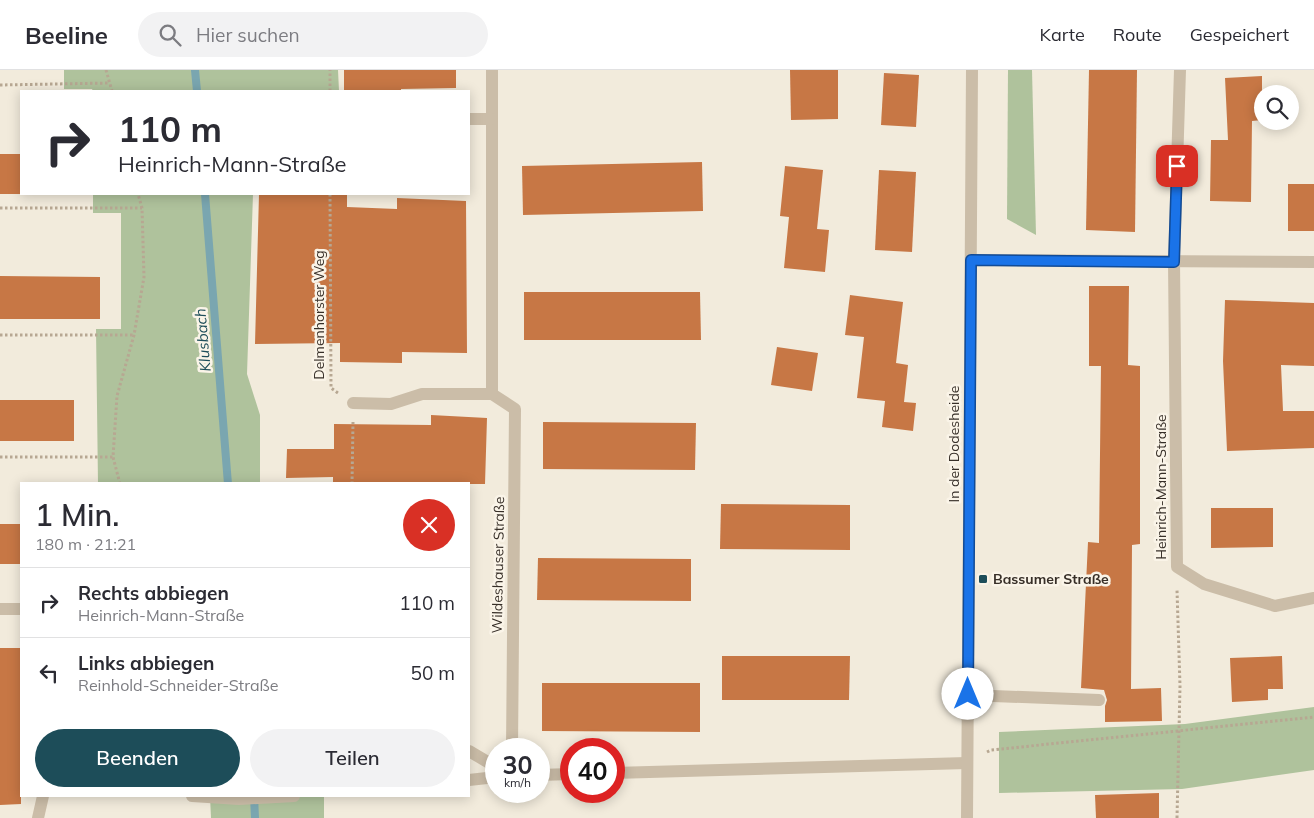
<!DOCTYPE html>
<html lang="de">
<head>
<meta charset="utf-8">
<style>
	:root { --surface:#fff; --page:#f2f2f3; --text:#2b2b33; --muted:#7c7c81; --line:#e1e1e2; --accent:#1d4d59 }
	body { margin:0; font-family:Mulish,sans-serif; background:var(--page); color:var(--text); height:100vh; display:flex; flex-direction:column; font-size:19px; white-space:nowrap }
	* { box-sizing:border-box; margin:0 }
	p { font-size:16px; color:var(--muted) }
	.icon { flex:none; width:28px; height:28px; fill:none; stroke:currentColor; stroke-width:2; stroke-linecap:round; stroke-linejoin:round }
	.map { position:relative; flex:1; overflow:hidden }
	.details { position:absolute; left:20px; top:412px; width:450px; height:315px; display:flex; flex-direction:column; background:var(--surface); border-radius:0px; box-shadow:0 2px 12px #0003 }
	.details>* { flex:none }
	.top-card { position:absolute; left:20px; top:20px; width:450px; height:105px; border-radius:0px; box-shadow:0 2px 12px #0003; background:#fff; color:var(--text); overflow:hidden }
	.tools { position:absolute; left:1254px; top:15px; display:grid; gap:10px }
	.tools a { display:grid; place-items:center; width:45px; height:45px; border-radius:50%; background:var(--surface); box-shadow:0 2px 12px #0003; font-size:25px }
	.speed { position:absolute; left:485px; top:668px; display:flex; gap:10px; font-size:25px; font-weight:700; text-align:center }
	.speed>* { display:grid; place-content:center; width:65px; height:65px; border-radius:50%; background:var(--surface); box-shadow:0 2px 12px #0003; line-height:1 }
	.speed small { font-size:12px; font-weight:400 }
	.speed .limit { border:8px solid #d22; background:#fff; color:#111 }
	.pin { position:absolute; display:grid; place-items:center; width:42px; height:42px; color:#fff; margin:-21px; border-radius:10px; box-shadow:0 2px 8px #0006 }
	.me { position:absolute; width:55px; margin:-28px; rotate:0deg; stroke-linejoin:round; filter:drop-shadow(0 0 4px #0008) }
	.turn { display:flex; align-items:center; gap:18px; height:105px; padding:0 15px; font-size:22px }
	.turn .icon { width:65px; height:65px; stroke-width:2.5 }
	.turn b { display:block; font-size:35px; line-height:42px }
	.round { display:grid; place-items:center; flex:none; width:52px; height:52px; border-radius:26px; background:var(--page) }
	.overview { display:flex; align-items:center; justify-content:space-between; height:85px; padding:0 15px }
	h1 { font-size:30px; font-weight:600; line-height:38px }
	.cta { display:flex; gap:10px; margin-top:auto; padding:10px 15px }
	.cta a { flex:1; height:58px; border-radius:30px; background:var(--accent); color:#fff; font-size:20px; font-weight:600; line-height:58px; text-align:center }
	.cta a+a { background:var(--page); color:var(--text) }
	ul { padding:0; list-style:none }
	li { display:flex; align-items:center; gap:15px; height:70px; padding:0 15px; border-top:1px solid var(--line) }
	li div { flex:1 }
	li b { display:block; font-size:19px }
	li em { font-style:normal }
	header { display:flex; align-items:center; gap:30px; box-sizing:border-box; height:70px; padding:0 25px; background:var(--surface); border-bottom:1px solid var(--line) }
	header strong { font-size:24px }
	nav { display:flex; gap:28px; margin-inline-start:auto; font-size:18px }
	.search { width:350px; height:45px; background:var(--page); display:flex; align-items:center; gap:12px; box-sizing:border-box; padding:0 18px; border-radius:28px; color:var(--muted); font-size:19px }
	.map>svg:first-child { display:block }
	.green { fill:#afc29c }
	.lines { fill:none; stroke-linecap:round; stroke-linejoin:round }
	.stream { stroke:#7aa6b0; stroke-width:8 }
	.building { fill:#c77745 }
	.path { stroke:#b7a792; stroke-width:3; stroke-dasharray:2.5 2.5; stroke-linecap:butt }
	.minor { stroke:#cbbda8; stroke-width:12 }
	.route-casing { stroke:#114b97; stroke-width:12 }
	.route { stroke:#1a73e8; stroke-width:9 }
	.poi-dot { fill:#1d4d59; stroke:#faf4e8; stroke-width:2 }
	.labels { text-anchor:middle; stroke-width:5; stroke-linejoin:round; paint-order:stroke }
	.street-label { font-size:14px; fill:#372f28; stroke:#faf4e8 }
	.poi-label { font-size:14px; font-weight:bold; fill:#372f28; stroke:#faf4e8; text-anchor:start }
	.water-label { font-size:15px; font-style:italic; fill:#1d4d59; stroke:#faf4e8 }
</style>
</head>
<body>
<header>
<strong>Beeline</strong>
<div class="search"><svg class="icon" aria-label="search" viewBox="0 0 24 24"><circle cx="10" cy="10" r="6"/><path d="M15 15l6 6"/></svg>Hier suchen</div>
<nav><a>Karte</a><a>Route</a><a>Gespeichert</a></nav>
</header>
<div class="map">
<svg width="1314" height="748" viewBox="0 0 1314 748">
	<rect width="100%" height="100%" fill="#f2ebdc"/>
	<g class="green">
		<path d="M64,0H338L339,21H93L92,19H64Z"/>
		<path d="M1008,0H1032L1036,165L1007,149Z"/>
		<path d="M93,124H253L247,304L260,345V414H98L96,259H121V143H93Z"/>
		<path d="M1314,637V700L1182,719L999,723V662L1185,654Z"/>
		<path d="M210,726H324V748H211Z"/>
	</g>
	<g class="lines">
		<g class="stream">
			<path d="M195,0L197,21"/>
			<path d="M205,124L228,414"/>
			<path d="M254,726L255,748"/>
		</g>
	</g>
	<g class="building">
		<path d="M344,0H456V18L401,19V21H344Z"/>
		<path d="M790,0H838V49L791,50Z"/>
		<path d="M1089,0H1137L1135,162L1086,160Z"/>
		<path d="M884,3L919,5L916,57L881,55Z"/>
		<path d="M1262,6V50L1252,51L1251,132L1210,131L1211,70H1228L1225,8Z"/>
		<rect x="0" y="84" width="21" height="40"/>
		<path d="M702,92L703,141L523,145L522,96Z"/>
		<path d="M785,96L823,100L817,159L829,160L825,202L784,198L789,147L780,146Z"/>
		<path d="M879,100L916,102L912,182L875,180Z"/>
		<rect x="1288" y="114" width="26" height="47"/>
		<path d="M259,124H347V137L397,139V128L466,131L467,283L402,282V293L340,292V273L255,274Z"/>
		<path d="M0,206L100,207V249H0Z"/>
		<path d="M1089,216H1129L1128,295L1140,296V474L1132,475L1131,619L1161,618L1162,651L1105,652V636L1107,630L1104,620L1081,618L1088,472L1099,473L1101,296H1089Z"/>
		<path d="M524,222H700L701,270H524Z"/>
		<path d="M850,225L903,232L896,293L908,295L904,332L916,333L913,361L882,357L885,331L857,328L864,267L845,265Z"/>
		<path d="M1225,230L1314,233V296L1281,295L1283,341H1314V378L1227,381L1223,291Z"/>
		<path d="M777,277L818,283L812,321L771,315Z"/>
		<rect x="0" y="330" width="74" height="41"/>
		<path d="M431,345L487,348L485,414H333V407L286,408L287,379H334V354L431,355Z"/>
		<path d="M543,352L696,353L695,400L543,399Z"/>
		<path d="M721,434L850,435V480L720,479Z"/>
		<path d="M1211,438H1273V477L1211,478Z"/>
		<rect x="0" y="454" width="21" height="40"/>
		<path d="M538,488L691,489V531L537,530Z"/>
		<path d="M0,578H21V734L0,735Z"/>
		<path d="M722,586H850L849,630H722Z"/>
		<path d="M1282,586L1283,619H1268V630L1232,632L1230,588Z"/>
		<path d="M542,613H700V662L542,661Z"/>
		<path d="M1159,723V748H1096L1095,725Z"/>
	</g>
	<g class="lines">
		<g class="path">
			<path d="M106,0L112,21"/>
			<path d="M0,15L110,13"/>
			<path d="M330,21V0"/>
			<path d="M330,124L331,318L338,323"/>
			<path d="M0,138H142"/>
			<path d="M0,265H134"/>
			<path d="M0,387H113"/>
			<path d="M120,414L113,387L117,326L134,265L144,207L142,138L138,124"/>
			<path d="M352,414L353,352"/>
			<path d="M987,682L991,680L1314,647"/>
			<path d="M1177,748L1180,616L1177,520"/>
		</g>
		<g class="minor">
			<path d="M492,0V324L515,339L512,679"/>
			<path d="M1180,0L1174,191L1177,497L1204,514L1275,536L1314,528"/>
			<path d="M469,49H492"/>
			<path d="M971,190L1314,192"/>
			<path d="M353,333L391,334L422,324H492"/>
			<path d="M0,539H21"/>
			<path d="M968,625L1099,630"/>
			<path d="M469,681L496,697"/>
			<path d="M614,703L967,693"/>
			<path d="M539,705L571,704"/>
			<path d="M469,710L496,707"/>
			<path d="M192,726L239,729L294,726"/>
			<path d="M38,748L43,726"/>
			<path d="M967,748L972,0"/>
		</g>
	</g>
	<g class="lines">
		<g class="route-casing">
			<path id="route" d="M968,624L971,190L1174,192L1177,96"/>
		</g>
		<use href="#route" class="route"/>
	</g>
	<rect class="poi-dot" x="978" y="504" width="10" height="10" rx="2.5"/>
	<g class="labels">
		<g class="street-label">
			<text transform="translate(319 245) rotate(-90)" y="5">Delmenhorster Weg</text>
			<text transform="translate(954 374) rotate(-90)" y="5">In der Dodesheide</text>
			<text transform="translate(1161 417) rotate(-90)" y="5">Heinrich-Mann-Straße</text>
			<text transform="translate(498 495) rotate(-89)" y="5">Wildeshauser Straße</text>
		</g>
		<g class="poi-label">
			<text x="993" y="514">Bassumer Straße</text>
		</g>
		<g class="water-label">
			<text transform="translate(203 270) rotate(-95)" y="5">Klusbach</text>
		</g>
	</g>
</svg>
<div class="tools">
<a><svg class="icon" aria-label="search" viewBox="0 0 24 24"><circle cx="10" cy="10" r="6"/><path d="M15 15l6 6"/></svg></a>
</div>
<div class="speed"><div>30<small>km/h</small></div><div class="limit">40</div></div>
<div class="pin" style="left:1177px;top:96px;background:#d93025"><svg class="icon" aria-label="arrive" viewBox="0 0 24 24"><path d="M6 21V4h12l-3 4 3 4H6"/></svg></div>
<svg class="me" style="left:968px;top:624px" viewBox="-20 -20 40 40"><circle r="19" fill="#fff"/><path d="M0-13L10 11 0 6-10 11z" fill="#1a73e8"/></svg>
<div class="top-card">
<div class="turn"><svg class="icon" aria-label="right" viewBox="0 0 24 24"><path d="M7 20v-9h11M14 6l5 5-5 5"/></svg><div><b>110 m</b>Heinrich-Mann-Straße</div></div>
</div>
<section class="details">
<div class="overview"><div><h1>1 Min.</h1><p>180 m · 21:21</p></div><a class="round" style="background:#d93025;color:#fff"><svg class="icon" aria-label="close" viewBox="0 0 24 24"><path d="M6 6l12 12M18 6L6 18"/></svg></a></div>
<ul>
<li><svg class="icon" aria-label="right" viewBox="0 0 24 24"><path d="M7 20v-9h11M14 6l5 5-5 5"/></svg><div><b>Rechts abbiegen</b><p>Heinrich-Mann-Straße</p></div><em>110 m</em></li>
<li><svg class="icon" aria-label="left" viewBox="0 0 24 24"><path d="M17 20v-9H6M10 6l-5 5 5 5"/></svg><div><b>Links abbiegen</b><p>Reinhold-Schneider-Straße</p></div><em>50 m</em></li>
</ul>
<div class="cta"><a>Beenden</a><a>Teilen</a></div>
</section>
</div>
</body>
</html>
